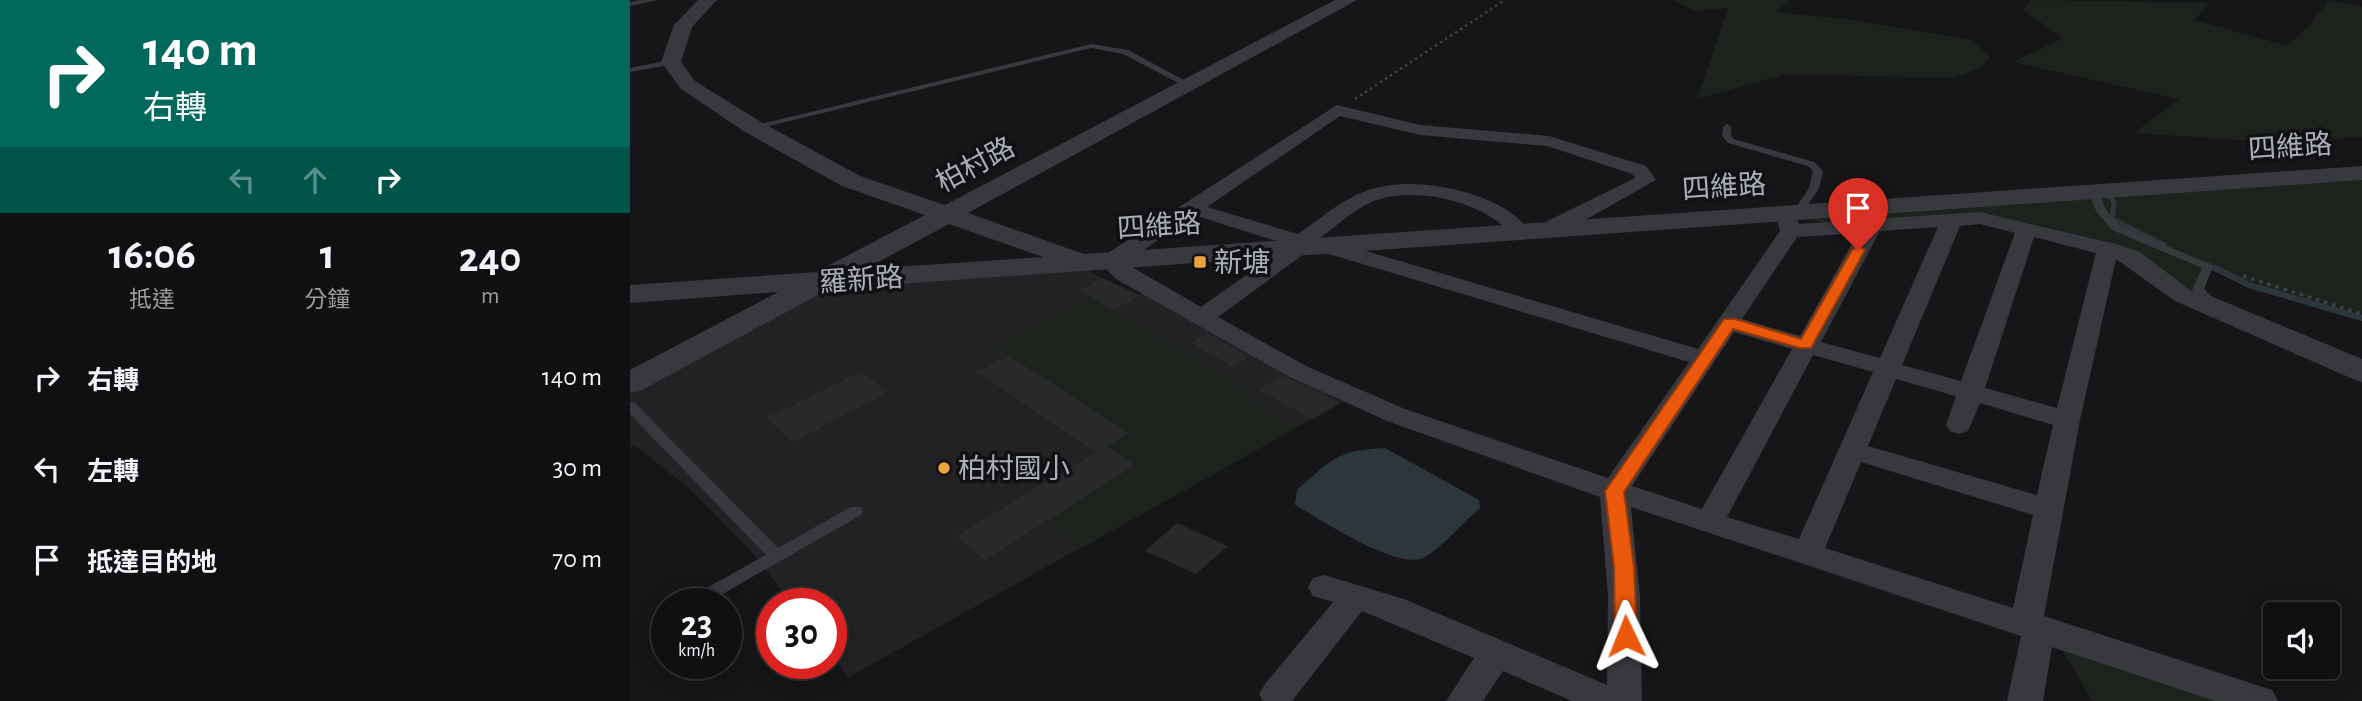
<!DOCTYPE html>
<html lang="zh-TW">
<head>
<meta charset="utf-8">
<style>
	:root { --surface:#101012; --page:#1e1e20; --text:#f1f3f6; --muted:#9c9d9f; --line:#303032 }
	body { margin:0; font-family:"Alegreya Sans","Noto Sans TC",sans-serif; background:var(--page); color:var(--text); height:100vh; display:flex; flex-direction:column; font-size:26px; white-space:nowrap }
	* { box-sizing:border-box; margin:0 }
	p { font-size:23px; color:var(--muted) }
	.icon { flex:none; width:38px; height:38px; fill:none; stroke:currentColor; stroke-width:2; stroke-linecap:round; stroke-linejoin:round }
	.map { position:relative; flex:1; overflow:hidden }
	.details { display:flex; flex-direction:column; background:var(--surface); width:630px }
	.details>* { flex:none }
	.hud { background:#00695c; color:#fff; overflow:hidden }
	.controls { position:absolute; left:1633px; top:602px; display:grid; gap:14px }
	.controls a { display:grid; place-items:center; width:77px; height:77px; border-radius:7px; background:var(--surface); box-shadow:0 4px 18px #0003,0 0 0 2px var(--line); font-size:35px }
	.speed { position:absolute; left:21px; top:588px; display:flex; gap:14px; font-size:35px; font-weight:700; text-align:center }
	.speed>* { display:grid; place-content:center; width:91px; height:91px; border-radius:50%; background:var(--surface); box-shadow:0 4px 18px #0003,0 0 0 2px var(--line); line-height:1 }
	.speed small { font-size:18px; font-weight:400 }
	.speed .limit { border:10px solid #d22; background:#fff; color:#111 }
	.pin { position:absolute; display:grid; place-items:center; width:60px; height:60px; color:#fff; margin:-72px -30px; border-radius:50% 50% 50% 0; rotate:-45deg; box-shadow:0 0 7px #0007 }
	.pin .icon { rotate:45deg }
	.me { position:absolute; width:77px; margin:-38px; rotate:358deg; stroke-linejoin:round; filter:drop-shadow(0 0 5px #0008) }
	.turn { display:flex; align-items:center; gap:24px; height:147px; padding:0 28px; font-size:32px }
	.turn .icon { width:91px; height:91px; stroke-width:2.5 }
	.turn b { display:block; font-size:49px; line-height:60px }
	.lanes { display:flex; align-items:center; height:66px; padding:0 28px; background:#0003; justify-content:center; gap:35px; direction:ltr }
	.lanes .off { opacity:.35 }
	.eta { display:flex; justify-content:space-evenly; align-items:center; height:119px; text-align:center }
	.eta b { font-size:42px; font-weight:600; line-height:49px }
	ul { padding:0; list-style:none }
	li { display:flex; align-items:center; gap:21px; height:91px; padding:0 28px }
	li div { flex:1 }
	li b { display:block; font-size:26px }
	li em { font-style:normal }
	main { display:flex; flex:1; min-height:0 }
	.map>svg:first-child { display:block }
	.built { fill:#222225 }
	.green { fill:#1c231d }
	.water { fill:#2d363b }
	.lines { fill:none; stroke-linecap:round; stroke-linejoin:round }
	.stream-far1 { stroke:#2d363b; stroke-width:5 }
	.stream { stroke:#2d363b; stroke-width:6 }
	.building { fill:#29292c }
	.path-far1 { stroke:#3d4044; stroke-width:2.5; stroke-dasharray:2.5 3.5; stroke-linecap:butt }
	.path { stroke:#3d4044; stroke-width:3.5; stroke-dasharray:3.5 5; stroke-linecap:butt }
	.service { fill:#37393d; fill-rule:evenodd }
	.minor { fill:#37393d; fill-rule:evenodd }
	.tertiary { fill:#37393d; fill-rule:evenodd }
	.route { fill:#ea580c; stroke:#983908; stroke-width:2 }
	.poi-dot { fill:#eaa23c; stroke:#111113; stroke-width:2.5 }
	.labels { text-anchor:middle; stroke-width:7; stroke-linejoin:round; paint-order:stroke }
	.street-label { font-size:28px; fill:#a9aeb7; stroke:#111113 }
	.poi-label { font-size:28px; fill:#a9aeb7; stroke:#111113; text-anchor:start }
</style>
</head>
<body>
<main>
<section class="details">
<div class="hud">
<div class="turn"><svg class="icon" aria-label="right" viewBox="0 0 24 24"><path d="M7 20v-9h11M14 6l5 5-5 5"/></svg><div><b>140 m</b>右轉</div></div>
<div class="lanes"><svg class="icon off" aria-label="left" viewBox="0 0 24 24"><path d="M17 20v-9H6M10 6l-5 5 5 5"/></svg><svg class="icon off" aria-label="ahead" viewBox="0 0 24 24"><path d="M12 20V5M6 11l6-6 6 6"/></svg><svg class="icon" aria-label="right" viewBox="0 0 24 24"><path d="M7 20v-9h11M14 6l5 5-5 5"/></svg></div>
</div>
<div class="eta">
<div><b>16:06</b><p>抵達</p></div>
<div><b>1</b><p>分鐘</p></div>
<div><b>240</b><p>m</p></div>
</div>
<ul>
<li><svg class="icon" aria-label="right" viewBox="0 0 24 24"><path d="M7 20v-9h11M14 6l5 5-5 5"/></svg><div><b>右轉</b></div><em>140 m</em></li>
<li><svg class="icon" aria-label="left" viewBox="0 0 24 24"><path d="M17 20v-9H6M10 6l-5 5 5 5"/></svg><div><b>左轉</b></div><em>30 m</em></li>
<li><svg class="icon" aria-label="arrive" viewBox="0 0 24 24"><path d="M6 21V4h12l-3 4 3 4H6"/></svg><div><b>抵達目的地</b></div><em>70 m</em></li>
</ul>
</section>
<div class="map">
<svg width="1732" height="701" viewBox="0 0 1732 701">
	<rect width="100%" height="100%" fill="#161618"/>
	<path class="built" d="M454,269L508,295L514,292L712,402L219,677L201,655V604H162L122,552L58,487L5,446L0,448V392L195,291Z"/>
	<g class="green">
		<path d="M1044,0H1161L1145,12L1214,19L1342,40L1360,58L1348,69L1323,78L1156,74L1067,99L1098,8L1064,11Z"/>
		<path d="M1401,0L1579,3L1565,20L1657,46L1680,25L1699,0L1732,7V137L1641,142L1504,133L1549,99L1383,62L1433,38L1393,10Z"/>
		<path d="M1732,180V318L1619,285L1579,265L1568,290L1577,298L1554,293L1504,254L1479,242L1350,212L1200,225L1182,219Z"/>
		<path d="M461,297L612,386L610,389L619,393L615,397L666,428L448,550L420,520L504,465L477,447L497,433L364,346Z"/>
		<path d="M1437,648L1610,701H1463L1433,652Z"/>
	</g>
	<path class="water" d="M755,448L849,500L850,508C837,519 806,553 793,558C766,570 690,519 665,505L667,490C701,460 707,450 755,448Z"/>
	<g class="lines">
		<g class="stream-far1">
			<path d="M1477,192L1484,202L1482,219L1534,245"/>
			<path d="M1576,264L1588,270"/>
		</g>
		<path class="stream" d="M1585,268L1619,285L1732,318"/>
	</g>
	<g class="building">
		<path d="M473,278L511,296L483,310L450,290Z"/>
		<path d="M577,333L619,357L603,367L561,343Z"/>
		<path d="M378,355L498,433L477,447L505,465L355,560L326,536L466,452L347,372Z"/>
		<path d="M231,372L258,392L163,442L136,418Z"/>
		<path d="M651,375L657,378L710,403L683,419L629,390Z"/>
		<path d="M547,523L598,546L566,574L515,551Z"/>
	</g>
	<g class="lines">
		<path class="path-far1" d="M725,99L875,0"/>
		<path class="path" d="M1613,276L1732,314"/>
		<g class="service">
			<path d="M12,0H28L0,6V2Z"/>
			<path d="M461,44L498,50L565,86L558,88L493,54L461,48L123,130L119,127Z"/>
			<path d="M41,60L45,62L44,64L0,72V68Z"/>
			<path d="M1097,124L1101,127V135L1104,139L1184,162L1193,171L1189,188L1172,214L1168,215L1163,212L1179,188L1183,171L1178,166L1098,143L1092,136L1093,127Z"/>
			<path d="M1464,189L1469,192L1476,210L1490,226L1582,265L1583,267L1574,289L1581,296L1732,359V368L1573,300L1562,290L1572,268L1482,230L1466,211L1459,192Z"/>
			<path d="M0,402L5,403L148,548L221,507H231L233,511L231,515L75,604H53L55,600L136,555L0,414Z"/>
		</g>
		<path class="minor" d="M707,105L790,125L919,136L1016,166L1026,180L955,220L908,238L899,235L890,239L883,237C859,203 790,187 750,199C728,205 706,227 687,240L702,241L1068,349L1150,231L1146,215L1149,211H1163L1169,224L1350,212L1486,244L1510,252L1561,291L1732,365V382L1723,379L1545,301L1486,259L1450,420L1414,616L1642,690L1648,701H1585L1422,647L1413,701H1377L1391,636L1001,507L1010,596L1012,701H942L873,671L853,701H816L844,658L732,611L662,701H633L629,694L635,684L703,602L683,596L678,587L683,578L694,575L774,599L977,685L978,596L970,497L757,421L658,376L486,279L467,260ZM710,116L790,135L917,146L1002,174L1005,178L899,230C871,191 780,173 736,191C711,200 690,219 668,234L577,207ZM564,215L659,245L571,307L495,263ZM1350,224L1385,233L1331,381L1272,365L1330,226ZM1308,227L1250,358L1191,342L1250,231ZM1228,233L1170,336L1112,319L1167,237ZM1404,237L1466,253L1427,408L1355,388ZM678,251H689L1059,362L978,478L775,409L676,366L588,317ZM1104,332L1162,349L1072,509L1002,486ZM1183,355L1243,372L1169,539L1097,517ZM1266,379L1326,396L1316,425L1320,431L1329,434L1338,431L1350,403L1423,425L1407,495L1238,446ZM1231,462L1403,515L1383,608L1195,548Z"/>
		<path class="tertiary" d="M68,0H87L62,27L51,62L65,81L131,122L230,176L315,205L705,0H727L338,213L454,254L1732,166V180L199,289L12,390L0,393V370L148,292L0,303V285L186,272L295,215L212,186L115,132L51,89L31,62L44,25ZM319,224L413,257L235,269Z"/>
	</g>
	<path class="route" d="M1228,246L1235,250L1181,348H1170L1103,329L994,492L1004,567L1007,636L1004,642L996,645L988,642L985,636L984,567L975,491L978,487L1094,319H1105L1171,339L1222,250Z"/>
	<g class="poi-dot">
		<rect x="563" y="255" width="14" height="14" rx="3.5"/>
		<circle cx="314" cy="468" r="7"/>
	</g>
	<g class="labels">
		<g class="street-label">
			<text transform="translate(1660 146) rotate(-4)" y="10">四維路</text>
			<text transform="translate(345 164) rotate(-28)" y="10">柏村路</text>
			<text transform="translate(1094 186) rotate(-4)" y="10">四維路</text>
			<text transform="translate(529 225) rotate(-4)" y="10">四維路</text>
			<text transform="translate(231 279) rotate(-4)" y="10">羅新路</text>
		</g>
		<g class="poi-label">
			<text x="584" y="272">新塘</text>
			<text x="328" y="478">柏村國小</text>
		</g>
	</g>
</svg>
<div class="controls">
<a><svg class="icon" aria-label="sound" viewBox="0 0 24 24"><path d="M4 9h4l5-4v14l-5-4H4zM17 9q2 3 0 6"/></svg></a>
</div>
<div class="speed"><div>23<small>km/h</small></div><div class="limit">30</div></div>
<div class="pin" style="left:1228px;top:250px;background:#d93025"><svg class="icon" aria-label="arrive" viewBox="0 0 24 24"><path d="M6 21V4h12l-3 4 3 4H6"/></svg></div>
<svg class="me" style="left:996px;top:636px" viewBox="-20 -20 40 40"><path d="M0-17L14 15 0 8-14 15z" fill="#ea580c" stroke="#fff" stroke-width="4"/></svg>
</div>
</main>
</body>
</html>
